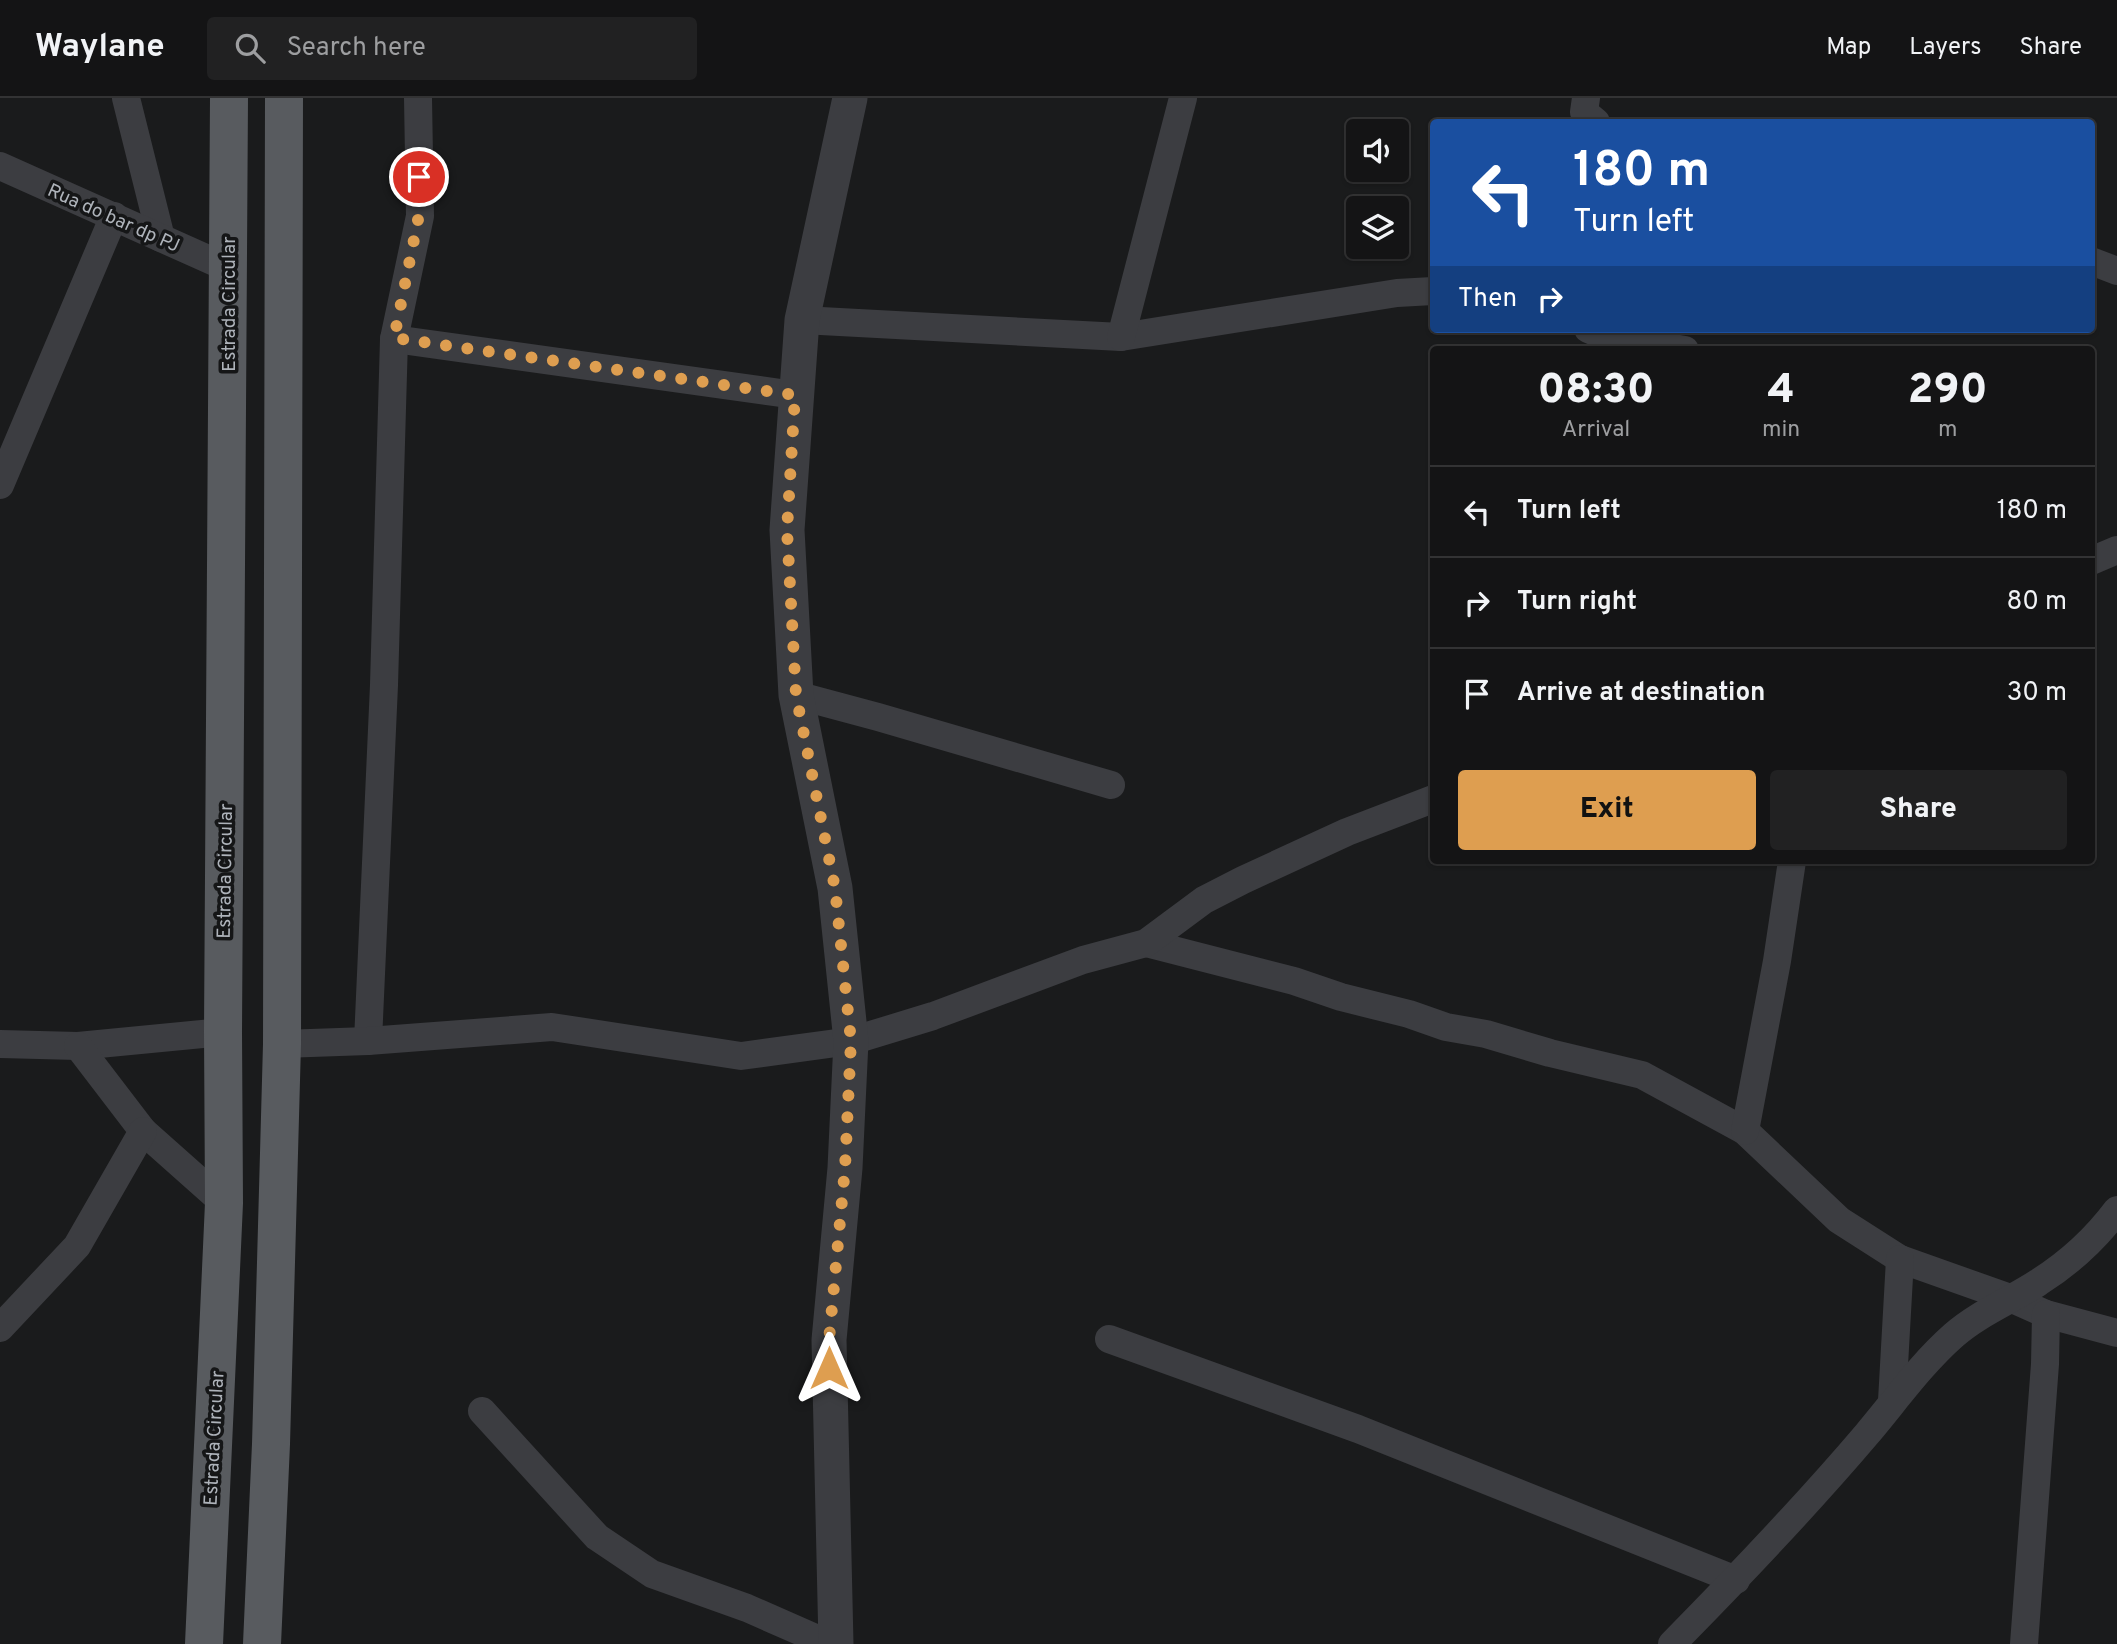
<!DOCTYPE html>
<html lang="en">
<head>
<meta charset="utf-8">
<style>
	:root { --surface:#141415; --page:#212122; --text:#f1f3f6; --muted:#9d9ea0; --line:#333334; --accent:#de9e50 }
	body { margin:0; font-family:Overpass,sans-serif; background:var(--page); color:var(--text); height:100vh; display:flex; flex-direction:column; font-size:26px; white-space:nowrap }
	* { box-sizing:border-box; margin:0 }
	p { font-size:23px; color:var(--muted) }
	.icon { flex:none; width:38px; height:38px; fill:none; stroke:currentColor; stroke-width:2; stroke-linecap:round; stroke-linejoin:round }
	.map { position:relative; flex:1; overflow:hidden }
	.drawer { position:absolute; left:1430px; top:248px; width:665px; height:518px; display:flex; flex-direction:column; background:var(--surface); border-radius:7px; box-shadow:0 2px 5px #0004,0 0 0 2px var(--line) }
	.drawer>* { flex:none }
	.hud { position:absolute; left:1430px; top:21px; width:665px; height:214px; border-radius:7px; box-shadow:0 2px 5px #0004,0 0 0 2px var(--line); background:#1a4fa0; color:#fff; overflow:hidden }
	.tools { position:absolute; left:1346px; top:21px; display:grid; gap:14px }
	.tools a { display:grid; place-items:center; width:63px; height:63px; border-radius:7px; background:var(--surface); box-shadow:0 2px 5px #0004,0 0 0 2px var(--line); font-size:35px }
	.pin { position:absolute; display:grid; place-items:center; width:60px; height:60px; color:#fff; margin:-30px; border:4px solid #fff; border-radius:50%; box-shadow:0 2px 7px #0007 }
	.me { position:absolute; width:77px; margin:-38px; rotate:0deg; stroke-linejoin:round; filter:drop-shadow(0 0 5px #0008) }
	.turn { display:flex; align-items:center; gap:24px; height:147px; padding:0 28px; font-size:32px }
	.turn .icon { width:91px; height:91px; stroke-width:2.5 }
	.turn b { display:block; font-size:49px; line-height:60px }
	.then { display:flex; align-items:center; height:66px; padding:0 28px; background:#0003; gap:14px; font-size:26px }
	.eta { display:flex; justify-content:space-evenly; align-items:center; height:119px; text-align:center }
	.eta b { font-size:42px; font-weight:800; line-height:49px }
	.primary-button { display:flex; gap:14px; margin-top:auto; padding:14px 28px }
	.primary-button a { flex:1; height:80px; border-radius:7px; background:var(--accent); color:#111; font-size:28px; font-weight:800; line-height:80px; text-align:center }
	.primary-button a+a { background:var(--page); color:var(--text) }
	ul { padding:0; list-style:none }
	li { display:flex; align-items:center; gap:21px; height:91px; padding:0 28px; border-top:2px solid var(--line) }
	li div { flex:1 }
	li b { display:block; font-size:26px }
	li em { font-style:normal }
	header { display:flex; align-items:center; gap:42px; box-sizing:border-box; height:98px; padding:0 35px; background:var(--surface); border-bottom:2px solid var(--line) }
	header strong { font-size:33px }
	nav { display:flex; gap:38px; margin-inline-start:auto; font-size:24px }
	.search { width:490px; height:63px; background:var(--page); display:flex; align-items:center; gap:18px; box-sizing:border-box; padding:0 24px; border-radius:7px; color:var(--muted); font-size:26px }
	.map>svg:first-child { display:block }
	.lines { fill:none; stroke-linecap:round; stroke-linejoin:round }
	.minor { stroke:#3c3d41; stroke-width:28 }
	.tertiary { stroke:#3c3d41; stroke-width:35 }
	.primary { stroke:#585b5f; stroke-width:38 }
	.route { stroke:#de9e50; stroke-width:12; stroke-dasharray:0 21.6 }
	.labels { text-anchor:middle; stroke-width:7; stroke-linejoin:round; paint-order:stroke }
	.street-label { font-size:19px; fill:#aeb3ba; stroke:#151617 }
</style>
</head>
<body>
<header>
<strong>Waylane</strong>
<div class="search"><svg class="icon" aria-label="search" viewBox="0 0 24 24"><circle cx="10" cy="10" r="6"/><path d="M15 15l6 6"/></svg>Search here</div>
<nav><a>Map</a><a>Layers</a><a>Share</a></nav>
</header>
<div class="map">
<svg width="2117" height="1546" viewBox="0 0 2117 1546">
	<rect width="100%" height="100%" fill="#1a1b1c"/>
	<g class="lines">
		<g class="minor">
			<path d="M126,0L161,140"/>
			<path d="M1586,0L1584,14L1596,24"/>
			<path d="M0,68L228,170"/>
			<path d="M2091,163L2117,173"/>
			<path d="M802,222L1121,239L1397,195L1433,193"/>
			<path d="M1588,231L1604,238L1685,252"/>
			<path d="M1121,239L1183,0"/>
			<path d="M394,241L795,297"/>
			<path d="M0,387L114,118"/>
			<path d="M2091,463L2117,452"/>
			<path d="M796,597L878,619L1111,687"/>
			<path d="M1146,845L1294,883L1341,899L1409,916L1446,929L1486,936L1550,955L1642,977L1745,1033L1839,1122L1900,1161L2010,1200L2046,1216L2117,1235"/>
			<path d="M368,943L384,587L394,241L420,118L418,0"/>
			<path d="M0,946L78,948L223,934"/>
			<path d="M282,946L368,943L552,929L741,958L851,943L933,918L1083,862L1146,845L1204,802L1243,782L1347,734L1433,701"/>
			<path d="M78,948L143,1033L224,1105"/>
			<path d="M1745,1033L1777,863L1792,763"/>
			<path d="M0,1230L77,1148L143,1033"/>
			<path d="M1109,1241L1358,1331L1736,1482"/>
			<path d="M1892,1303L1900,1161"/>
			<path d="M482,1313L597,1439L652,1476L747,1510L829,1546"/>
			<path d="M1672,1546C1739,1478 1805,1409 1867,1336C1895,1303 1921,1266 1954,1237C1979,1215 2012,1202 2039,1184C2069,1165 2096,1140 2117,1112"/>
			<path d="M2024,1546L2045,1266L2046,1216"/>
		</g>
		<path class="tertiary" d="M836,1546L829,1242L845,1070L851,943L835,790L796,597L787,432L802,222L850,0"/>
		<g class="primary">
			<path d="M204,1546L224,1105L223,934L229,0"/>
			<path d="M262,1546L271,1346L282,946L284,0"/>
		</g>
	</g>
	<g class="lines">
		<path class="route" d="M419,79V117L394,240L795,297L787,432L796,597L835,790L851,943L845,1070L829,1242V1270"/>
	</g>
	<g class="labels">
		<g class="street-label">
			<text transform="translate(114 119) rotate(24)" y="7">Rua do bar dp PJ</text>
			<text transform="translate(228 206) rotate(-90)" y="7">Estrada Circular</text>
			<text transform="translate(224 773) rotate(-89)" y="7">Estrada Circular</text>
			<text transform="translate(213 1340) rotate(-87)" y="7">Estrada Circular</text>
		</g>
	</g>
</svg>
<div class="tools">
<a><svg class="icon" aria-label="sound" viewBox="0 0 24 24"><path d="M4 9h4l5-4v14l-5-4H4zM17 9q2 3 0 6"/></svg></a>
<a><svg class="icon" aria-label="layers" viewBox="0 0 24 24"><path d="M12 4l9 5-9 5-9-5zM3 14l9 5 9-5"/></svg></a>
</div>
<div class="pin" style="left:419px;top:79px;background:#d93025"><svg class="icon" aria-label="arrive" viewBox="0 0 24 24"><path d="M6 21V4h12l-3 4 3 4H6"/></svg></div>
<svg class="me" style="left:829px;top:1270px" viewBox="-20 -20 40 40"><path d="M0-17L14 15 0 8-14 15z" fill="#de9e50" stroke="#fff" stroke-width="4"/></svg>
<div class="hud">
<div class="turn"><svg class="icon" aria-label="left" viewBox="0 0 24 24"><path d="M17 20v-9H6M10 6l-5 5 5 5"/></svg><div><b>180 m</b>Turn left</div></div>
<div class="then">Then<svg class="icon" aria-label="right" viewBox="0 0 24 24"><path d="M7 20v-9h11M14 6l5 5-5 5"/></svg></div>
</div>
<section class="drawer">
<div class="eta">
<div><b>08:30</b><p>Arrival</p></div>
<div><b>4</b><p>min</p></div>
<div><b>290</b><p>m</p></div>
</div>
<ul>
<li><svg class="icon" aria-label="left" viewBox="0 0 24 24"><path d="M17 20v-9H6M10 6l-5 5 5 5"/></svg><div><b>Turn left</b></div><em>180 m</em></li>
<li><svg class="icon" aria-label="right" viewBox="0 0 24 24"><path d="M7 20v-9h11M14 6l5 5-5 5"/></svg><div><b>Turn right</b></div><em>80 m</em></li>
<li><svg class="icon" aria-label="arrive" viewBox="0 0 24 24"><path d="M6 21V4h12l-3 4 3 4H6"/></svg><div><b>Arrive at destination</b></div><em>30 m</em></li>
</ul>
<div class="primary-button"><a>Exit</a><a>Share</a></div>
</section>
</div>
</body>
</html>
